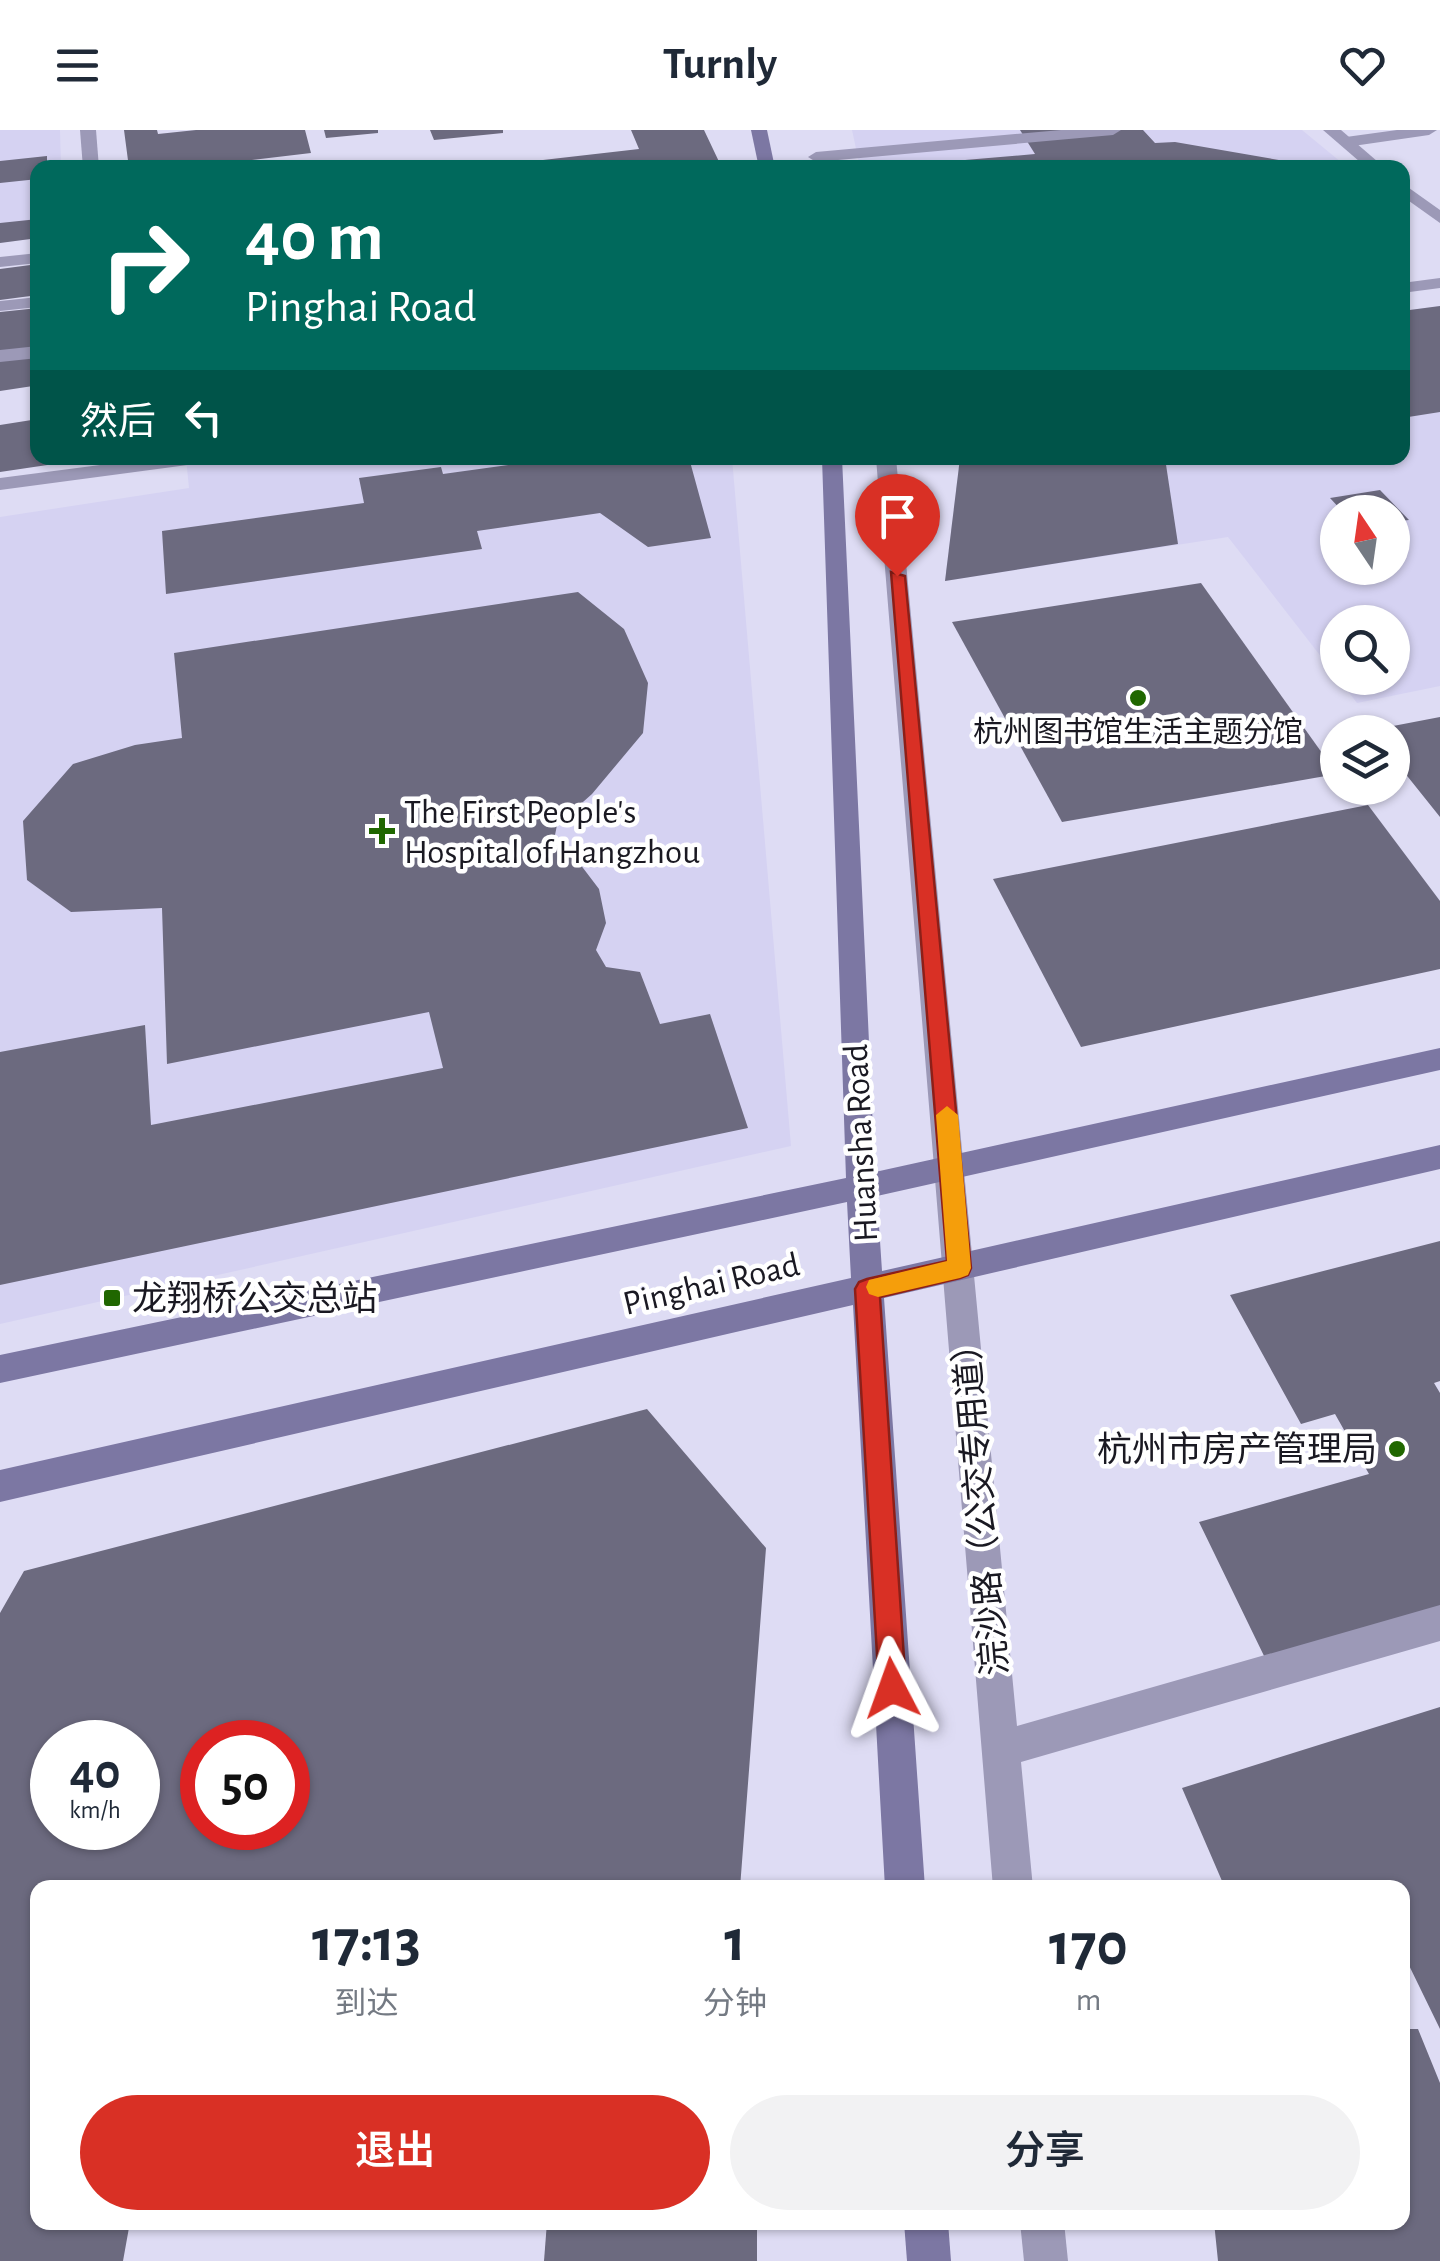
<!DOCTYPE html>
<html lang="zh">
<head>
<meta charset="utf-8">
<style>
	:root { --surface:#fff; --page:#f2f2f3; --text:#1f2937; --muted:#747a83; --accent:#d93025 }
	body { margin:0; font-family:"Alegreya Sans","Noto Sans SC",sans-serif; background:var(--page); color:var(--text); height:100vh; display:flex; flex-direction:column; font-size:38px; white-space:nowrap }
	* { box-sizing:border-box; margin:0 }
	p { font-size:32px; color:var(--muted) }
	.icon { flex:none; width:55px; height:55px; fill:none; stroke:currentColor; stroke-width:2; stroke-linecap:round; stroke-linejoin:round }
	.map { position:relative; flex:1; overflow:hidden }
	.side { position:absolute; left:30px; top:1750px; width:1380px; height:350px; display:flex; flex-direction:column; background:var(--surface); border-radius:20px; box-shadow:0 2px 8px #0004 }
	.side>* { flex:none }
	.top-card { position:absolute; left:30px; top:30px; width:1380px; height:305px; border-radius:20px; box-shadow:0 2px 8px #0004; background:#00695c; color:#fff; overflow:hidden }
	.needle { width:65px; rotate:347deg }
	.fabs { position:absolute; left:1320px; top:365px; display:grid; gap:20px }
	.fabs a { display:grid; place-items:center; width:90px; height:90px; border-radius:50%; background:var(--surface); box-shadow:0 2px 8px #0004; font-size:50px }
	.speed { position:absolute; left:30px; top:1590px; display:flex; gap:20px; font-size:50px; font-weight:700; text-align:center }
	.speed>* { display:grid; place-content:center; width:130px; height:130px; border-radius:50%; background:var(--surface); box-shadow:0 2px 8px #0004; line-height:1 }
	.speed small { font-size:25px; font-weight:400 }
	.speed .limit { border:15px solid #d22; background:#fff; color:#111 }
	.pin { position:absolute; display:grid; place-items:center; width:85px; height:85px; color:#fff; margin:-102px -42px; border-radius:50% 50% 50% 0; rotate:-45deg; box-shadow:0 0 10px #0007 }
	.pin .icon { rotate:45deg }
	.me { position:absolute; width:110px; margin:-55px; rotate:356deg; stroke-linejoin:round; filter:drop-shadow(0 0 8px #0008) }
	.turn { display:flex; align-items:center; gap:35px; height:210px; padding:0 50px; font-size:45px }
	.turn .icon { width:130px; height:130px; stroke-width:2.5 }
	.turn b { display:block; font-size:70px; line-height:85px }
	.then { display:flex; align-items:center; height:95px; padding:0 50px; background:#0003; gap:20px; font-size:38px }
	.eta { display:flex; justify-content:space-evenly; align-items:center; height:170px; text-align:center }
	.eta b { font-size:60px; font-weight:600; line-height:70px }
	.button { display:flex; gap:20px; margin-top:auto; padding:20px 50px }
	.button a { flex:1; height:115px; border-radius:60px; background:var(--accent); color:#fff; font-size:40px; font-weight:600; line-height:115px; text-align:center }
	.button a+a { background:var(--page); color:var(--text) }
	header { display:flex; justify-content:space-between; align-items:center; height:130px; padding:0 50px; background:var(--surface); font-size:45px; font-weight:600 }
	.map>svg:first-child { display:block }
	.built { fill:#d5d2f2; fill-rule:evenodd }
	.building { fill:#6c6a7f; fill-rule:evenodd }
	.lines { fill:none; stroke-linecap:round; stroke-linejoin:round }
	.lane { fill:#9c99b7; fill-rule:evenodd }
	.street { fill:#9c99b7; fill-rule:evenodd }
	.secondary { fill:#7c77a3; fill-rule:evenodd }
	.route { fill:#d93025; stroke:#8d1f18; stroke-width:2.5 }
	.slow { fill:#f59e0b }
	.poi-dot { fill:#206700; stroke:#fff; stroke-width:4 }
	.labels { text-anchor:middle; stroke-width:9; stroke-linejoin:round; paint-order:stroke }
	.far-poi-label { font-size:30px; fill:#1a1922; stroke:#fff }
	.poi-label { font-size:35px; fill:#1a1922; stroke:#fff; text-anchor:start }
	.street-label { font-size:35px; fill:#1a1922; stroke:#fff }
</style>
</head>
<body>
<header><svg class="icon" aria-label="menu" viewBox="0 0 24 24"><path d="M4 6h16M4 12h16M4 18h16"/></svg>Turnly<svg class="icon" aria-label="heart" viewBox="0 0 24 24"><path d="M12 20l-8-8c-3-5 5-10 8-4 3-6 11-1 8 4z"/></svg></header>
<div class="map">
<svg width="1440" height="2131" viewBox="0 0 1440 2131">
	<rect width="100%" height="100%" fill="#dedcf4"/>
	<g class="built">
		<path d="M0,0H60L61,37L38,38L37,108L0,113Z"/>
		<path d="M852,0H1302L1347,37H860Z"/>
		<path d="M1440,176V556L1357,573L1228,407L945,451L960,328H1402L1403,181ZM1338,382H1392V438H1338ZM1338,492H1392V548H1338Z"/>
		<path d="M186,328H732L791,1016L0,1194V387L189,358Z"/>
	</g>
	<g class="building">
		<path d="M124,0H157L158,4L196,0H305L311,23L186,38H129Z"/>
		<path d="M324,0H378V3L326,8Z"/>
		<path d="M430,0H503V3L434,10Z"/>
		<path d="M631,0H704L722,38H473L639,19Z"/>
		<path d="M1020,0H1143L1155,13L1175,12L1296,33L1302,38H953L965,30L1035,24Z"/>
		<path d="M47,26V38H38V49L0,53V31Z"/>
		<path d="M38,89V108L0,113V93Z"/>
		<path d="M38,134V165L0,170V139Z"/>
		<path d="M1440,176V282L1402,288V181Z"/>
		<path d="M38,178V217L0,222V182Z"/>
		<path d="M38,226V279L33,280V256L0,261V231Z"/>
		<path d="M38,289V328L81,330L0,342V295Z"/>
		<path d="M560,328H689L711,408L648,417L600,383L477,401L482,419L166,464L162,401L364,373L359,348L441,337L443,344Z"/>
		<path d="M960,328H1165L1178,414L945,451Z"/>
		<path d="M1380,360L1409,390L1392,392V382H1343L1330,368Z"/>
		<path d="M1201,453L1337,644L1062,692L952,492Z"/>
		<path d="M578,462L624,499L648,553L643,603L592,664L557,695L553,715L580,734L599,759L606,793L596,820L606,837L640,842L660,894L710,884L748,998L0,1155V922L145,895L151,995L443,938L429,882L167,934L162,778L71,782L27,750L23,691L73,634L135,615L182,608L174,523Z"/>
		<path d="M1440,587V687L1392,627V602L1367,601Z"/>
		<path d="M1368,675L1440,771V839L1081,917L993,749Z"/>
		<path d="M1440,1111V1251L1434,1253L1440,1263V1478L1266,1530L1199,1392L1369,1344L1335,1284L1301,1294L1230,1165Z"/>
		<path d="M647,1279L766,1418L740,1758H38V2092H130L123,2131H0V1483L24,1441ZM52,1612H138V1698H52ZM202,1612H288V1698H202Z"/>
		<path d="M1440,1577V1899L1402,1821V1758H1225L1182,1658Z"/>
		<path d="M1402,1899H1418L1440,1953V2131H1218L1214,2092H1402Z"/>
		<path d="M547,2092H757V2131H544Z"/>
	</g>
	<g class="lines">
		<g class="lane">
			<path d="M1061,0H1121L1113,5L816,32L808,27L816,22Z"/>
			<path d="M1397,0H1437L1429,5L1346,17L1338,12L1346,7Z"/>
			<path d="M38,123V133L0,137V127Z"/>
			<path d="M38,167V177L0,181V171Z"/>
			<path d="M38,216V228L0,232V220Z"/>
			<path d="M876,328H896L1017,1596L1440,1475V1511L1021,1632L1033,1758H993Z"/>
			<path d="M1020,2092H1064L1068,2131H1024Z"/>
		</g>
		<g class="street">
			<path d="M80,0H96L99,38H83Z"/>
			<path d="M1323,0H1341L1385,38H1367Z"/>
			<path d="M1402,53L1440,80V93L1402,66Z"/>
			<path d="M1440,148V158L1402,163V153Z"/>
			<path d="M154,328H205L195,334L0,360V348Z"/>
		</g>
		<g class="secondary">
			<path d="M751,0H767L775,38H759Z"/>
			<path d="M822,328H842L875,1042L1440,918V940L877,1066L882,1141L1440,1015V1039L884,1168L925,1758H885L853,1175L0,1372V1340L851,1148L847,1072L0,1253V1225L846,1048Z"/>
			<path d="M904,2092H948L951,2131H907Z"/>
		</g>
	</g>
	<path class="route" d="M891,442L905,446L971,1138L968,1145L960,1148L880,1167L906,1558L902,1568L892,1572L883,1568L879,1558L855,1159L859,1152L867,1149L947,1131Z"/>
	<path class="slow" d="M947,976L958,985L971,1138L968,1145L960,1148L878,1167L869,1164L866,1157L869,1150L947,1131L936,985Z"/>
	<g class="poi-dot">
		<circle cx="1138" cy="568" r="10"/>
		<path d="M377 686h10v10h10v10h-10v10h-10v-10h-10v-10h10z"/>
		<rect x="102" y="1158" width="20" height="20" rx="5"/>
		<circle cx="1397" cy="1319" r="10"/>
	</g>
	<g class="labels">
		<g class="far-poi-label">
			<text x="1138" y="612">杭州图书馆生活主题分馆</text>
		</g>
		<g class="poi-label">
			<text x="404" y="693">The First People's<tspan x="404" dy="40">Hospital of Hangzhou</tspan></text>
			<text x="132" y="1180">龙翔桥公交总站</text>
			<text x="1377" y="1331" text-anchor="end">杭州市房产管理局</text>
		</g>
		<g class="street-label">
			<text transform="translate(860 1013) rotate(-93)" y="12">Huansha Road</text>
			<text transform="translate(711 1153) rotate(-13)" y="12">Pinghai Road</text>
			<text transform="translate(980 1371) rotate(-95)" y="12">浣沙路（公交专用道）</text>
		</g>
	</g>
</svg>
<div class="fabs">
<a><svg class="needle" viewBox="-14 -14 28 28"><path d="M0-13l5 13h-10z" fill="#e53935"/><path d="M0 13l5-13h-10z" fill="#747a83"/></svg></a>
<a><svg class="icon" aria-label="search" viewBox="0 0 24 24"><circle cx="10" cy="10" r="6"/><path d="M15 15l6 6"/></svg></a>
<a><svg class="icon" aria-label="layers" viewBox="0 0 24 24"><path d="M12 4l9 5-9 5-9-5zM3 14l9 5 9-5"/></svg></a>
</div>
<div class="speed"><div>40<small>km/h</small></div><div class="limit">50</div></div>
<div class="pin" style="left:897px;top:446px;background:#d93025"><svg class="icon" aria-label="arrive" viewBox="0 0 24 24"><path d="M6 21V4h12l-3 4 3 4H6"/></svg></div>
<svg class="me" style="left:892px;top:1558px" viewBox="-20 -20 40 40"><path d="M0-17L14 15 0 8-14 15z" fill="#d93025" stroke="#fff" stroke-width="4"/></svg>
<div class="top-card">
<div class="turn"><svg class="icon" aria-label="right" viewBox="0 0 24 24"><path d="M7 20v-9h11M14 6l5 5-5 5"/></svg><div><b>40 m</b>Pinghai Road</div></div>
<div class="then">然后<svg class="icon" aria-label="left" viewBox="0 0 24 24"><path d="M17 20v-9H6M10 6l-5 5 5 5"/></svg></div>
</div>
<section class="side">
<div class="eta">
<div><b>17:13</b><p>到达</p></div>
<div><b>1</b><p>分钟</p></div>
<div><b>170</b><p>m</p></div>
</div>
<div class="button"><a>退出</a><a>分享</a></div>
</section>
</div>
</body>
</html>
